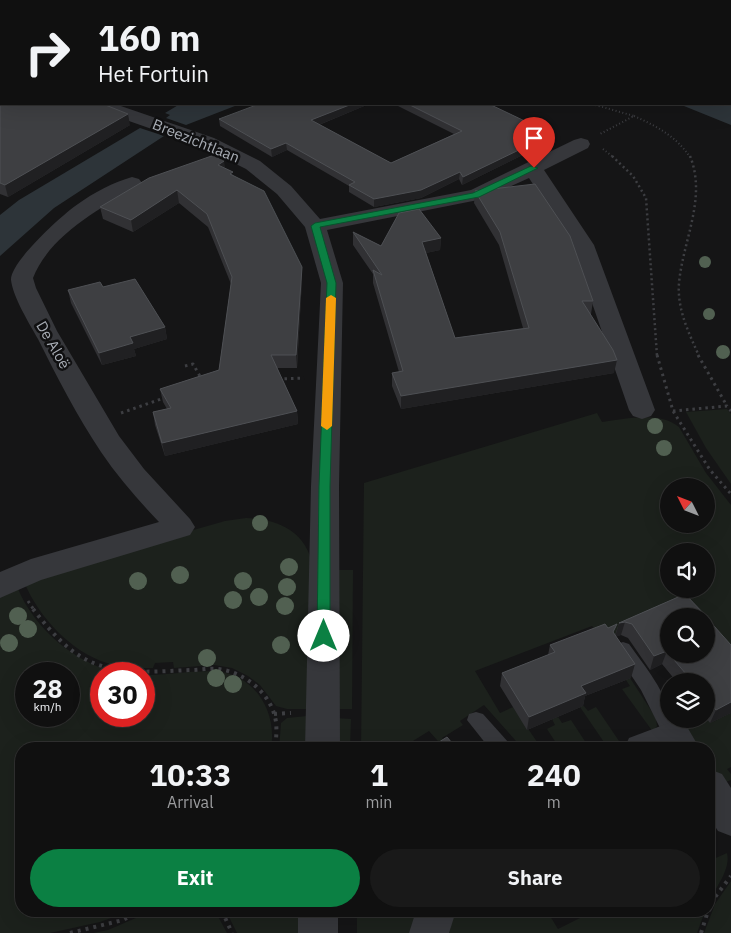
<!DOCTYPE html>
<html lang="en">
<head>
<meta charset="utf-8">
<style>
	:root { --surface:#101010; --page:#191919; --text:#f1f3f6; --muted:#9c9d9f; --line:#303030; --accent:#0b8043 }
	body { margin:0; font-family:"IBM Plex Sans",sans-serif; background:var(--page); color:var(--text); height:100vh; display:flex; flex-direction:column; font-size:19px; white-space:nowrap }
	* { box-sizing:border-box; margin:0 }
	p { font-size:16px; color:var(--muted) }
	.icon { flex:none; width:28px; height:28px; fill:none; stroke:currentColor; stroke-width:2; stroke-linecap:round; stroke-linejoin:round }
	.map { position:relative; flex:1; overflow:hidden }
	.details { position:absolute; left:15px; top:742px; width:700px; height:175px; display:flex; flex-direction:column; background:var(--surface); border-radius:20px; box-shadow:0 5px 20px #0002,0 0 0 1px var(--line) }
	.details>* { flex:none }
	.hud { position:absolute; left:0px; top:0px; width:731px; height:105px; box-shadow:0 5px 20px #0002,0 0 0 1px var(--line); background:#101010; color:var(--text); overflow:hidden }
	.needle { width:32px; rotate:312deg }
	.fabs { position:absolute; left:660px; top:478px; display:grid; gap:10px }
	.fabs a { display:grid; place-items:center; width:55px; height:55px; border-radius:50%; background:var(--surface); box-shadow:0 5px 20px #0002,0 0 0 1px var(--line); font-size:25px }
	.speed { position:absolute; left:15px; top:662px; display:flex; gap:10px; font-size:25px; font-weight:700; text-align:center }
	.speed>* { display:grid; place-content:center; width:65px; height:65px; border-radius:50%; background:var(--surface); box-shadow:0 5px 20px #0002,0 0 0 1px var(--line); line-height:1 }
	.speed small { font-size:12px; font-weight:400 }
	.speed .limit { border:8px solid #d22; background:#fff; color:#111 }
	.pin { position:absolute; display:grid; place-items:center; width:42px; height:42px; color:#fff; margin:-51px -21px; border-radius:50% 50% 50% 0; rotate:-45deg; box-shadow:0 0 5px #0007 }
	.pin .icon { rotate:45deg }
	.me { position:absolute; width:55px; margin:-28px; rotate:0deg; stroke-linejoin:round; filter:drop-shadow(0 0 4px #0008) }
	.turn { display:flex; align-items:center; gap:18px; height:105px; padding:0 15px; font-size:22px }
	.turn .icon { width:65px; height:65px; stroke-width:2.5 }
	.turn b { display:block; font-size:35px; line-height:42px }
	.eta { display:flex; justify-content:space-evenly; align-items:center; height:85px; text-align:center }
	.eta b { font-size:30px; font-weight:800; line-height:35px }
	.button { display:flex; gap:10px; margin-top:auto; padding:10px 15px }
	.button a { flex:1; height:58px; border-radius:30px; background:var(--accent); color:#fff; font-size:20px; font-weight:800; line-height:58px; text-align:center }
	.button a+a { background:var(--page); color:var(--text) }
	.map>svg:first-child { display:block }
	.green { fill:#1c211c; fill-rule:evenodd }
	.water { fill:#2d3439 }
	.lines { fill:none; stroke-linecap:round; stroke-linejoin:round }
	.path-far3 { stroke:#3d3e42; stroke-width:2; stroke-dasharray:1 2.5; stroke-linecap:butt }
	.path-far2 { stroke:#3d3e42; stroke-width:2.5; stroke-dasharray:2 3; stroke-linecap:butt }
	.path-far1 { stroke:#3d3e42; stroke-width:3; stroke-dasharray:2.5 4; stroke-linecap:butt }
	.path { stroke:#3d3e42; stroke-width:4; stroke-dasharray:3 5; stroke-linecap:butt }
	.service { fill:#36373b; fill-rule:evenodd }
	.minor { fill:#36373b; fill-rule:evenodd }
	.tree { fill:#516051 }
	.wall { fill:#313134 }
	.shaded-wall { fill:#202022 }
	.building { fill:#3e3f42; stroke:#4e5054 }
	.route { fill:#0b8043; stroke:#07532c }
	.slow { fill:#f59e0b }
	.labels { text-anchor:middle; stroke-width:5; stroke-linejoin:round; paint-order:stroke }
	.street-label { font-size:15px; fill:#a8adb5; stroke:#101011 }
</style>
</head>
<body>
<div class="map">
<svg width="731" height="933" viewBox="0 0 731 933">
	<rect width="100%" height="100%" fill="#151516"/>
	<g class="green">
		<path d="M727,409L731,414V484L706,448L686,412Z"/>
		<path d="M597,413L602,422C626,419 659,411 679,427L706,473L731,505V645L693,602L604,641L592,626L475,671L500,713L513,707L542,749H523L484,705L460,721L463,725L442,738L451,749H445L429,731L400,749H361L364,483ZM669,486H706V524H669ZM669,551H706V589H669Z"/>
		<path d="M246,518C275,519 302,529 311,559L307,709H287L276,706L260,685L248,676L232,668L214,665L174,668L173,662L155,663L153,668C137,668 122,668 107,663C71,652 39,617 25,584L81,562L225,521Z"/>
		<path d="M337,570H353L352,709H336Z"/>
		<path d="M17,586C33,629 80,668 125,674H101V716H144V675C166,675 202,669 222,672C258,679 277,714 271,749H21V911H130L100,922L50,933H0V593ZM26,674H69V716H26Z"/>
		<path d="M630,678L656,718L657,726L653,732L622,689L630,686L626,680Z"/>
		<path d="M578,699L588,711L596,707L621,744L608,748L580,707L583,706Z"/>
		<path d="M731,713V767L727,769L731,774V780L721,784L709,765V749H699L681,720L697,719L700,722L707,719L710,723Z"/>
		<path d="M307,716L306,749H279L281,723L287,718Z"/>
		<path d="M558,717L562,723L571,720L590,749H560L547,729L555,725L552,719Z"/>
		<path d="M335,718L351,719L350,749H335Z"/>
		<path d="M727,853C731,869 716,887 709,902V861Z"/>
		<path d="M731,881V933H704L715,904Z"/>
		<path d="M152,911H215L227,933H93L108,930Z"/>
		<path d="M226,911H300V933H237Z"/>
		<path d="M357,911H419L414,933H357Z"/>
		<path d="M448,911H547L558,929L594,911H705L697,933H442Z"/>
	</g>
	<g class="water">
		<path d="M525,0H731V125L679,104H730V1H520Z"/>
		<path d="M180,104H240L186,125L166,118L170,115L165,113Z"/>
		<path d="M140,128L164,136L54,208L0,256V215L19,200Z"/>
	</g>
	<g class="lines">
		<g class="path-far3">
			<path d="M592,104L634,116L600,134"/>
			<path d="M634,116C656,126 676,136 690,157"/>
			<path d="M603,149L613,157"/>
		</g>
		<g class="path-far2">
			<path d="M612,156L633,176L646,198L657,356"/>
			<path d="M690,156C707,198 683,240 679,283C677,310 689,333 699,356"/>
		</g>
		<g class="path-far1">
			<path d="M657,355L673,411L710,470L731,494"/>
			<path d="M698,355L727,406"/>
			<path d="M185,366L193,364L201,378"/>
			<path d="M278,379L304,378"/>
			<path d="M673,411L727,406L731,411"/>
			<path d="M121,413L164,398"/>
			<path d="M28,601L34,610"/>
		</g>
		<g class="path">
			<path d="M33,609C51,632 71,656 99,665C129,675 160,671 191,670C200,670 209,668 218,669C245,672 272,694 276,722C277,731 276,740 275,749"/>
			<path d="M274,714L291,713"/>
			<path d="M222,911L232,933"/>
			<path d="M709,911L712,901L731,876"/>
			<path d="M70,933L123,920L140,911"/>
			<path d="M701,933L708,911"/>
		</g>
		<g class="service">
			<path d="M623,642L629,644C643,664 669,694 669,719H675L683,736L681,742L674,744L667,742L641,690L617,654L614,649L617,644Z"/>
			<path d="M476,712L483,714L509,743L511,749H490L467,720L469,714Z"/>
		</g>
		<g class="minor">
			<path d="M89,104H115L214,138L260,161L291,186L320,219L471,190L574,140L581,138L588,140L590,144L588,148L544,170L594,245L655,410L651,416L642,419L633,416L629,410L572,245L529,178L483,199L327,230L343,283L339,486L340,749H305L311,486L321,283L305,227L277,194L246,169L200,146L92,108Z"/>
			<path d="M132,177L139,179L142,183L139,187C102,206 49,236 33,278L36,288L57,331L119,436L144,469L190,519L195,527L190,535L41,580L0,598V572L31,559L159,522C138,500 118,477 101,452C77,416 57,377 38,339C29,323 13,297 11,280C10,262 63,214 78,204C93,193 114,182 132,177Z"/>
			<path d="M674,721L686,725L700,749H624L629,738Z"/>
			<path d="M709,769L722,774L731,788V836L718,831L709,817Z"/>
			<rect x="298" y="911" width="40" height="22"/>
			<path d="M416,911H456L449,933H409Z"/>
		</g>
	</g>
	<g class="tree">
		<circle cx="705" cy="262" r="6"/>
		<circle cx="709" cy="314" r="6"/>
		<circle cx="723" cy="352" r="7"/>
		<circle cx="655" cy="426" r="8"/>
		<circle cx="664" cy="448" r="8"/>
		<circle cx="260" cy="523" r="8"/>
		<circle cx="289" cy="567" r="9"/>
		<circle cx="180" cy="575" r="9"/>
		<circle cx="138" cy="581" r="9"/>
		<circle cx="243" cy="581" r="9"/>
		<circle cx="287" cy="587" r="9"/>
		<circle cx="259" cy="597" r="9"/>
		<circle cx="233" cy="600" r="9"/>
		<circle cx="285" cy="606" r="9"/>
		<circle cx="18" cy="616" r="9"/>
		<circle cx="28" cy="629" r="9"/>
		<circle cx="9" cy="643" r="9"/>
		<circle cx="281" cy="645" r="9"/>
		<circle cx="207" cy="658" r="9"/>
		<circle cx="216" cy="678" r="9"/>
		<circle cx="233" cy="684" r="9"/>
	</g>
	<g class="wall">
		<path d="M0,0H330L329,1H1V104L130,125L8,197L0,194Z"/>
		<path d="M369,104L319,125L391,163L454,134L394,104H489L552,134L551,141L462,185L459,179L421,198L374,207L349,192V186L287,150L272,157L220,126L219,119Z"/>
		<path d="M225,169L233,175L302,267V280L297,368H277L297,411L298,424L165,456L155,425L153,412L167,409L163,402L160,389L219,370L231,284L208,227L179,203L133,232L103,219L100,207Z"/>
		<path d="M475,191L593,301L591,314H590L614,373L401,409L392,386V373L399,372L373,283V274L353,245V232L381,246L441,238L440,250L426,253L455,338L523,328L499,245L474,203Z"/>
		<path d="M103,287L165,327L167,339L134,349L136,356L102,365L71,303L68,290Z"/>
		<path d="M685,594L669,616V654H706L731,645V713L710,723L706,718V681H676L662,664L650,670L628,638L621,635L616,636L631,678L585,696L583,706L527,730L500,686L502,673L548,655L550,645L608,628L615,635L619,623Z"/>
	</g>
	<g class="shaded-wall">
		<path d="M303,0H316V1H300Z"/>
		<path d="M352,104H369L311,128V120Z"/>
		<path d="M128,114L130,125L8,197L5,185Z"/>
		<path d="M552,134L551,141L462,185L463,177Z"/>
		<path d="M286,143L287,150L272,157L271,149Z"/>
		<path d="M224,161L226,173L218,165Z"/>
		<path d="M460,172L459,179L421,198L374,207V199Z"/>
		<path d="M177,190L179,203L133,232L131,220Z"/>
		<path d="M441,238L440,250L421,254L422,242Z"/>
		<path d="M302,267V280L297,368L296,355Z"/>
		<path d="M165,327L167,339L134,349L136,356L102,365L99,353L130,337Z"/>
		<path d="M617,360L614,373L401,409V396Z"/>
		<path d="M297,411L298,424L165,456L162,443Z"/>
		<path d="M625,622L621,635L615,637L619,623Z"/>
		<path d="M667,651L662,664L650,670L654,656Z"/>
		<path d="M635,664L631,678L585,696L583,706L527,730L529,717L581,686Z"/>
		<path d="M731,702V713L710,723L716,710Z"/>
	</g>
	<g class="building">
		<path d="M0,0H303L300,1H1V104H103L128,114L5,185L0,183Z"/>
		<path d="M259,104H352L311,120L391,163L462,131L408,104H489L552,134L463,177L460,172L421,190L374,199L349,185L355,182L286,143L271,149L219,119Z"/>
		<path d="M220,153L224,161L218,165L233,172L230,174L264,191L302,267L296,355H271L297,411L162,443L153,412L171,408L160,389L219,370L232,277L207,214L177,190L131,220L100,207L149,178Z"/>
		<path d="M535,184L570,236L593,301H582L613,350L617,360L401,396L392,373L403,371L373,270L382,275L353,232L381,246L399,213L419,209L441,238L422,242L455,338L529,328L500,232L475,191Z"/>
		<path d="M135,279L165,327L130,337L133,343L99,353L68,290L100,282L103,287Z"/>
		<path d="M685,594L706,616H669V653L667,651L654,656L632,624L625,622L619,623Z"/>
		<path d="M706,617L731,645V702L716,710L706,698V681H692L669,654H706Z"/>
		<path d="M605,624L608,628L617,624L613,632L635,664L581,686L586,693L529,717L502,673L555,652L550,645Z"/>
		<path d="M447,737L457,749H428Z"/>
	</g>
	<path class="route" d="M531,166L538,168L479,197L320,227L336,283L330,486V636L328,639L324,641L319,639L317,636L319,486L327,283L311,226L315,223L473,193Z"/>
	<path class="slow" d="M331,295L336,298L332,426L327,430L321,426L326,298Z"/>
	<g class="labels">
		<g class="street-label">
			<text transform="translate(196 141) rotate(22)" y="5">Breezichtlaan</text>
			<text transform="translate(53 345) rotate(60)" y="5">De Aloë</text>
		</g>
	</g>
</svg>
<div class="fabs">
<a><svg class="needle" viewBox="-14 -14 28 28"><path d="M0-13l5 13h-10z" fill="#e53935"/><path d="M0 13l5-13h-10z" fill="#9c9d9f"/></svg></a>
<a><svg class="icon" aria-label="sound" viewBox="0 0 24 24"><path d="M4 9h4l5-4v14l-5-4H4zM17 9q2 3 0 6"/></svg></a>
<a><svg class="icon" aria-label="search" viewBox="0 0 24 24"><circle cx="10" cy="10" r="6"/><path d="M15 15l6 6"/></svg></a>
<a><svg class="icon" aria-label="layers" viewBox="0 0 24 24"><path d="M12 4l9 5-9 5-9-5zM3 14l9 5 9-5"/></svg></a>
</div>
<div class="speed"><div>28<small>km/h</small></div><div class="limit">30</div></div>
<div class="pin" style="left:534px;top:168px;background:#d93025"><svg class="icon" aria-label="arrive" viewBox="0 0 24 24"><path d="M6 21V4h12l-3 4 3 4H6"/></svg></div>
<svg class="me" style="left:324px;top:636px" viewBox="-20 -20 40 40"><circle r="19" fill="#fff"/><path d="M0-13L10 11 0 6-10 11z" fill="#0b8043"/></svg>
<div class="hud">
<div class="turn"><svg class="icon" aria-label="right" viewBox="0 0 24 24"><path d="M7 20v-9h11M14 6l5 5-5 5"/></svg><div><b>160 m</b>Het Fortuin</div></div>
</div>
<section class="details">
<div class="eta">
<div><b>10:33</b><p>Arrival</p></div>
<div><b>1</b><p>min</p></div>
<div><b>240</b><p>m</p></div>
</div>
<div class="button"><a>Exit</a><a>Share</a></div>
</section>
</div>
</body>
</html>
